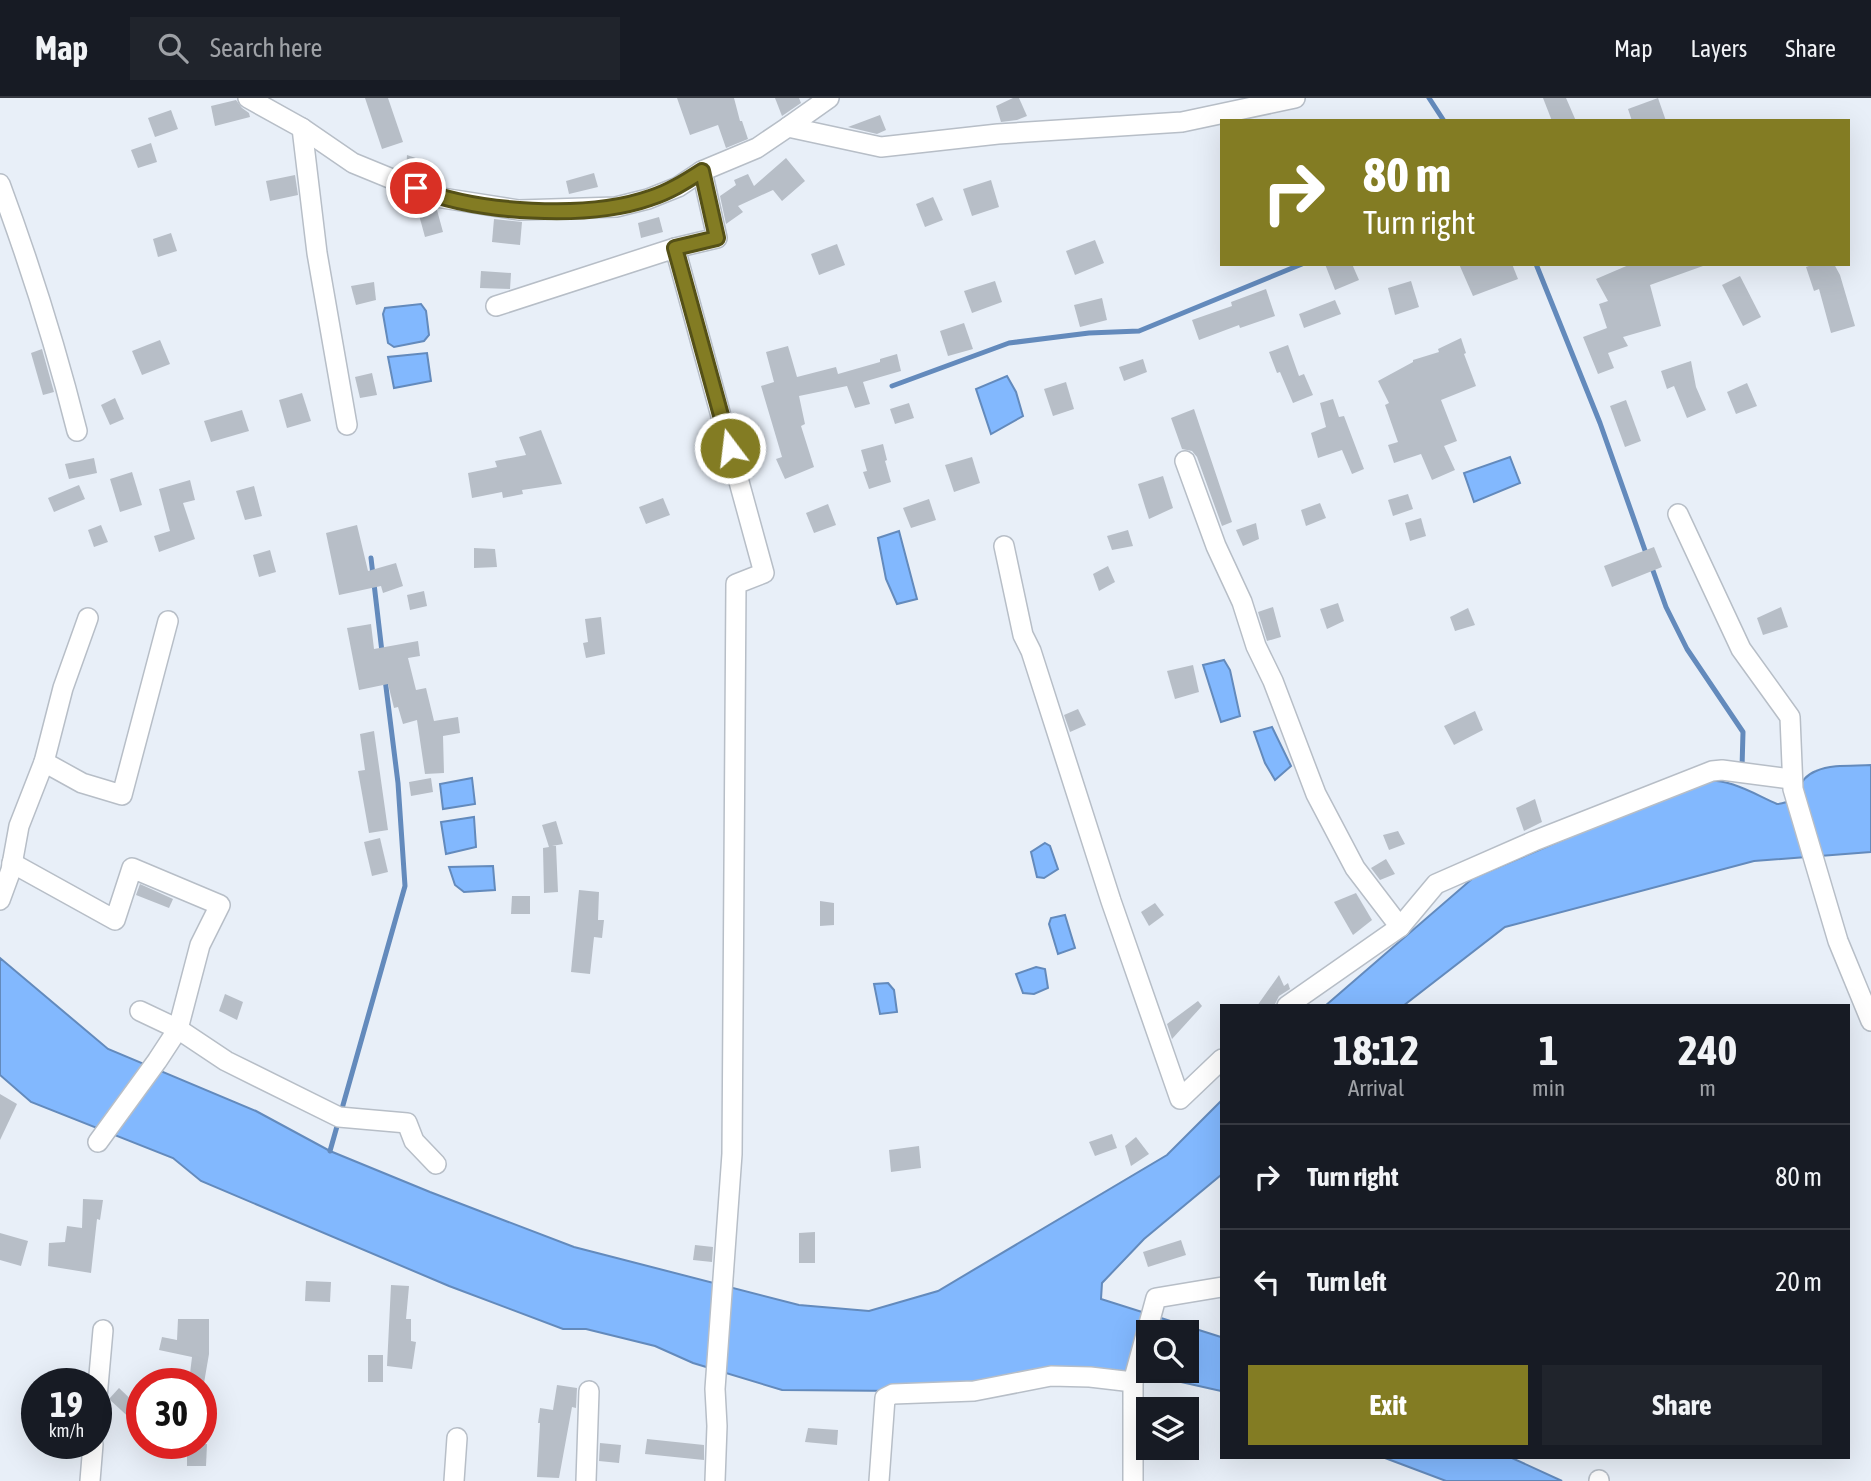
<!DOCTYPE html>
<html lang="en">
<head>
<meta charset="utf-8">
<style>
	:root { --surface:#171b24; --page:#20242c; --text:#f1f3f6; --muted:#9ea1a6; --line:#363941; --accent:#837c23 }
	body { margin:0; font-family:"Asap Condensed",sans-serif; background:var(--page); color:var(--text); height:100vh; display:flex; flex-direction:column; font-size:26px; white-space:nowrap }
	* { box-sizing:border-box; margin:0 }
	p { font-size:23px; color:var(--muted) }
	.icon { flex:none; width:38px; height:38px; fill:none; stroke:currentColor; stroke-width:2; stroke-linecap:round; stroke-linejoin:round }
	.map { position:relative; flex:1; overflow:hidden }
	.sheet { position:absolute; left:1220px; top:906px; width:630px; height:455px; display:flex; flex-direction:column; background:var(--surface); border-radius:0px; box-shadow:0 7px 28px #0002 }
	.sheet>* { flex:none }
	.hud { position:absolute; left:1220px; top:21px; width:630px; height:147px; border-radius:0px; box-shadow:0 7px 28px #0002; background:#837c23; color:#fff; overflow:hidden }
	.tools { position:absolute; left:1136px; top:1222px; display:grid; gap:14px }
	.tools a { display:grid; place-items:center; width:63px; height:63px; border-radius:0px; background:var(--surface); box-shadow:0 7px 28px #0002; font-size:35px }
	.speed { position:absolute; left:21px; top:1270px; display:flex; gap:14px; font-size:35px; font-weight:700; text-align:center }
	.speed>* { display:grid; place-content:center; width:91px; height:91px; border-radius:50%; background:var(--surface); box-shadow:0 7px 28px #0002; line-height:1 }
	.speed small { font-size:18px; font-weight:400 }
	.speed .limit { border:10px solid #d22; background:#fff; color:#111 }
	.pin { position:absolute; display:grid; place-items:center; width:60px; height:60px; color:#fff; margin:-30px; border:4px solid #fff; border-radius:50%; box-shadow:0 2px 7px #0007 }
	.me { position:absolute; width:77px; margin:-38px; rotate:345deg; stroke-linejoin:round; filter:drop-shadow(0 0 5px #0008) }
	.turn { display:flex; align-items:center; gap:24px; height:147px; padding:0 28px; font-size:32px }
	.turn .icon { width:91px; height:91px; stroke-width:2.5 }
	.turn b { display:block; font-size:49px; line-height:60px }
	.eta { display:flex; justify-content:space-evenly; align-items:center; height:119px; text-align:center }
	.eta b { font-size:42px; font-weight:700; line-height:49px }
	.button { display:flex; gap:14px; margin-top:auto; padding:14px 28px }
	.button a { flex:1; height:80px; border-radius:0px; background:var(--accent); color:#fff; font-size:28px; font-weight:700; line-height:80px; text-align:center }
	.button a+a { background:var(--page); color:var(--text) }
	ul { padding:0; list-style:none }
	li { display:flex; align-items:center; gap:21px; height:105px; padding:0 28px; border-top:2px solid var(--line) }
	li div { flex:1 }
	li b { display:block; font-size:26px }
	li em { font-style:normal }
	header { display:flex; align-items:center; gap:42px; box-sizing:border-box; height:98px; padding:0 35px; background:var(--surface); border-bottom:2px solid var(--line) }
	header strong { font-size:33px }
	nav { display:flex; gap:38px; margin-inline-start:auto; font-size:24px }
	.search { width:490px; height:63px; background:var(--page); display:flex; align-items:center; gap:18px; box-sizing:border-box; padding:0 24px; border-radius:0px; color:var(--muted); font-size:26px }
	.map>svg:first-child { display:block }
	.water { fill:#82b8fe; stroke:#638abc; stroke-width:2; fill-rule:evenodd }
	.lines { fill:none; stroke-linecap:round; stroke-linejoin:round }
	.stream { stroke:#638abc; stroke-width:5 }
	.building { fill:#b7bec7 }
	.minor-casing { stroke:#b7bec7; stroke-width:22 }
	.minor { stroke:#fff; stroke-width:19 }
	.route-casing { stroke:#555117; stroke-width:18 }
	.route { stroke:#837c23; stroke-width:12 }
</style>
</head>
<body>
<header>
<strong>Map</strong>
<div class="search"><svg class="icon" aria-label="search" viewBox="0 0 24 24"><circle cx="10" cy="10" r="6"/><path d="M15 15l6 6"/></svg>Search here</div>
<nav><a>Map</a><a>Layers</a><a>Share</a></nav>
</header>
<div class="map">
<svg width="1871" height="1383" viewBox="0 0 1871 1383">
	<rect width="100%" height="100%" fill="#e8eff8"/>
	<g class="water">
		<path d="M421,206L426,213L429,237L424,243L394,249L388,245L383,216L385,210Z"/>
		<path d="M427,255L431,283L394,290L388,259Z"/>
		<path d="M1007,278L1016,294L1023,318L991,336L976,291Z"/>
		<path d="M1510,359L1520,385L1474,404L1464,375Z"/>
		<path d="M899,433L917,501L897,506L886,481L878,440Z"/>
		<path d="M1224,562L1230,572L1240,618L1221,624L1203,567Z"/>
		<path d="M1272,629L1291,668L1275,682L1265,665L1254,634Z"/>
		<path d="M1871,667V754L1754,763L1505,829L1403,908H1325L1473,780L1702,683C1730,680 1752,695 1777,706C1803,704 1793,682 1816,673C1832,666 1854,668 1871,667Z"/>
		<path d="M472,680L475,706L443,711L440,686Z"/>
		<path d="M474,719L476,749L446,756L441,724Z"/>
		<path d="M1045,745L1050,748L1058,771L1044,780L1037,779L1031,754Z"/>
		<path d="M493,768L495,792L464,794L455,787L449,769Z"/>
		<path d="M1065,817L1075,850L1058,856L1049,826L1051,820Z"/>
		<path d="M0,860L108,951L256,1013L330,1053L430,1094L574,1149L799,1207L869,1213L938,1193L1167,1057L1221,1003V1077L1144,1141L1102,1185L1101,1201L1221,1239V1293L1141,1275L901,1293L782,1292L693,1265L655,1248L586,1231H563L449,1188L201,1083L173,1060L31,1004L0,977ZM1148,1234H1186V1272H1148Z"/>
		<path d="M1036,869L1045,871L1048,890L1034,896L1023,895L1016,876Z"/>
		<path d="M888,885L894,892L897,914L880,916L874,886Z"/>
		<path d="M1385,1360H1512L1562,1383H1446Z"/>
	</g>
	<g class="lines">
		<g class="stream">
			<path d="M1429,0L1444,23"/>
			<path d="M1536,166L1600,325L1647,458"/>
			<path d="M892,288L1009,245L1089,235L1139,233L1302,166"/>
			<path d="M371,460L382,554"/>
			<path d="M1651,467L1666,509L1687,551L1743,634L1742,670"/>
			<path d="M330,1053L405,788L398,685L385,581"/>
		</g>
	</g>
	<g class="building">
		<path d="M365,0H388L403,44L382,51Z"/>
		<path d="M677,0H734L740,23H742L748,41L726,50L718,27L690,37Z"/>
		<path d="M775,0H799L801,5L782,18Z"/>
		<path d="M1013,0H1019L1027,18L1017,22L1001,24L996,8Z"/>
		<path d="M1543,0H1566L1576,23H1552Z"/>
		<path d="M1658,0L1666,23H1632L1628,11Z"/>
		<path d="M236,2L242,10L249,15L250,19L215,28L211,8Z"/>
		<path d="M171,12L178,31L155,39L148,20Z"/>
		<path d="M880,17L886,32L877,36L848,29Z"/>
		<path d="M151,45L157,64L138,70L131,52Z"/>
		<path d="M407,57L433,66L432,84L406,74Z"/>
		<path d="M786,60L805,83L782,103L773,92L738,108L743,114L726,126L720,98L736,87L734,82L748,76L754,88Z"/>
		<path d="M594,75L598,89L569,96L566,83Z"/>
		<path d="M295,77L298,97L270,103L266,83Z"/>
		<path d="M991,82L999,109L972,118L963,91Z"/>
		<path d="M933,99L943,122L925,129L916,106Z"/>
		<path d="M437,112L443,134L425,139L419,117Z"/>
		<path d="M659,119L663,134L641,140L638,125Z"/>
		<path d="M494,121L522,124L520,147L492,144Z"/>
		<path d="M171,135L177,153L158,159L153,141Z"/>
		<path d="M1095,142L1104,165L1075,177L1066,153Z"/>
		<path d="M837,146L845,167L819,177L811,156Z"/>
		<path d="M1325,166H1352L1359,182L1335,192Z"/>
		<path d="M1459,166H1512L1518,181L1473,198Z"/>
		<path d="M1631,166H1703V168L1650,187L1661,228L1623,239L1628,248L1608,255L1614,270L1598,276L1583,239L1607,230L1599,206L1608,203L1596,181Z"/>
		<path d="M1815,166H1834L1840,177L1855,228L1831,235L1819,191L1814,193L1806,169Z"/>
		<path d="M481,173L511,175L510,191L480,190Z"/>
		<path d="M1740,178L1761,219L1743,228L1722,187Z"/>
		<path d="M995,183L1002,204L972,215L964,193Z"/>
		<path d="M1411,183L1419,209L1395,217L1388,190Z"/>
		<path d="M374,184L376,202L356,207L351,188Z"/>
		<path d="M1266,191L1275,218L1240,230L1239,227L1199,242L1192,222L1232,208L1231,204Z"/>
		<path d="M1102,200L1107,222L1080,229L1074,207Z"/>
		<path d="M1335,202L1341,216L1304,230L1299,216Z"/>
		<path d="M964,225L973,251L948,258L940,233Z"/>
		<path d="M1461,240L1466,255L1464,256L1476,288L1441,302L1457,343L1444,348L1455,372L1432,382L1421,356L1394,365L1388,347L1398,344L1385,307L1389,305L1378,283L1413,264V262L1439,254L1438,251Z"/>
		<path d="M160,242L170,266L142,277L132,253Z"/>
		<path d="M1288,247L1299,278L1304,276L1313,297L1293,305L1280,274L1277,275L1269,254Z"/>
		<path d="M788,248L797,279L836,269L838,276L880,264V261L897,256L901,273L863,284L870,306L855,310L847,288L799,298L805,326L801,328L814,369L785,381L776,361L782,359L761,288L774,284L766,254Z"/>
		<path d="M42,251L54,294L43,297L31,255Z"/>
		<path d="M1143,261L1147,274L1124,283L1119,269Z"/>
		<path d="M1691,263L1696,289L1706,312L1687,320L1674,288L1667,291L1661,273Z"/>
		<path d="M372,275L377,297L360,300L355,279Z"/>
		<path d="M1066,284L1074,311L1053,318L1044,291Z"/>
		<path d="M1747,285L1757,308L1736,316L1727,294Z"/>
		<path d="M302,295L311,323L287,330L279,302Z"/>
		<path d="M115,300L124,321L110,327L101,307Z"/>
		<path d="M1333,301L1339,319L1344,318L1364,371L1352,376L1342,352L1318,360L1311,335L1326,329L1320,305Z"/>
		<path d="M1626,302L1641,343L1625,349L1610,308Z"/>
		<path d="M909,305L914,320L895,326L890,311Z"/>
		<path d="M1194,311L1232,424L1222,428L1197,359L1192,353L1182,351L1171,320Z"/>
		<path d="M242,312L249,333L211,344L204,323Z"/>
		<path d="M541,332L562,386L522,392L523,396L503,400L502,394L472,400L468,375L497,369L495,363L526,357L519,339Z"/>
		<path d="M883,346L887,362L885,363L891,384L869,391L863,374L867,373L861,352Z"/>
		<path d="M972,359L980,385L954,394L945,367Z"/>
		<path d="M94,360L97,375L69,381L65,366Z"/>
		<path d="M132,374L142,407L120,414L110,381Z"/>
		<path d="M1163,378L1173,410L1149,421L1138,386Z"/>
		<path d="M190,382L195,402L183,405L195,441L159,454L154,438L170,433L159,391Z"/>
		<path d="M79,387L85,401L54,414L48,400Z"/>
		<path d="M254,388L262,418L245,422L236,393Z"/>
		<path d="M1408,396L1413,411L1393,418L1388,402Z"/>
		<path d="M663,400L670,417L646,426L639,409Z"/>
		<path d="M929,401L936,422L911,430L903,410Z"/>
		<path d="M1320,405L1326,420L1306,428L1301,412Z"/>
		<path d="M828,406L836,427L814,435L806,415Z"/>
		<path d="M1421,420L1426,438L1410,443L1405,425Z"/>
		<path d="M1256,425L1259,441L1243,448L1236,432Z"/>
		<path d="M101,427L108,444L94,449L88,432Z"/>
		<path d="M357,427L368,473L396,465L403,488L383,495L381,488L339,497L326,435Z"/>
		<path d="M1128,432L1133,448L1112,452L1107,438Z"/>
		<path d="M1654,449L1662,469L1612,489L1604,468Z"/>
		<path d="M474,450L495,451L497,469L474,470Z"/>
		<path d="M270,452L276,474L259,479L253,457Z"/>
		<path d="M1108,468L1115,484L1099,493L1093,476Z"/>
		<path d="M424,493L427,508L410,512L407,497Z"/>
		<path d="M1338,505L1344,523L1327,531L1320,511Z"/>
		<path d="M1273,509L1281,539L1267,543L1258,514Z"/>
		<path d="M1781,509L1788,529L1763,537L1757,520Z"/>
		<path d="M1468,510L1475,527L1455,533L1450,519Z"/>
		<path d="M601,519L605,556L586,560L583,545L588,544L585,521Z"/>
		<path d="M371,526L374,551L418,543L420,558L408,560L416,592L426,590L434,623L458,619L460,635L443,638L444,675L425,676L417,622L403,626L398,609L394,610L388,586L359,592L347,530Z"/>
		<path d="M1193,567L1199,594L1175,601L1167,573Z"/>
		<path d="M1078,611L1086,627L1070,634L1064,617Z"/>
		<path d="M1475,613L1483,632L1454,647L1444,628Z"/>
		<path d="M374,633L388,732L369,735L358,673L365,672L360,636Z"/>
		<path d="M431,680L433,694L411,698L409,684Z"/>
		<path d="M1535,701L1542,724L1524,733L1516,710Z"/>
		<path d="M556,723L563,746L552,748H556L558,794L544,795L543,750L549,749L542,727Z"/>
		<path d="M1398,733L1405,746L1389,752L1383,737Z"/>
		<path d="M380,740L388,774L372,778L364,744Z"/>
		<path d="M1386,761L1395,776L1380,782L1371,770Z"/>
		<path d="M140,786L173,801L169,810L136,797Z"/>
		<path d="M579,792L599,794L598,822H604L602,840L594,839L590,876L571,874Z"/>
		<path d="M1356,795L1372,822L1353,837L1334,804Z"/>
		<path d="M512,798H530V816H511Z"/>
		<path d="M820,803L834,805V827L820,828Z"/>
		<path d="M1155,805L1164,817L1149,828L1141,814Z"/>
		<path d="M1279,877L1284,888L1288,885L1290,891L1279,898L1275,906L1257,908Z"/>
		<path d="M225,896L243,904L237,922L219,913Z"/>
		<path d="M1198,903L1202,908L1172,941L1167,926Z"/>
		<path d="M0,996L17,1006L0,1042Z"/>
		<path d="M1112,1036L1117,1050L1095,1058L1089,1044Z"/>
		<path d="M1136,1039L1149,1056L1131,1068L1125,1048Z"/>
		<path d="M919,1048L921,1070L891,1074L889,1052Z"/>
		<path d="M83,1101L103,1102L100,1122L97,1121L91,1175L48,1168L49,1145L65,1144L67,1128L82,1130Z"/>
		<path d="M815,1134V1165H799V1135Z"/>
		<path d="M0,1135L28,1143L21,1168L0,1162Z"/>
		<path d="M1181,1142L1186,1157L1148,1169L1143,1154Z"/>
		<path d="M695,1147L713,1149L712,1164L693,1162Z"/>
		<path d="M306,1183L331,1184L330,1204L305,1203Z"/>
		<path d="M391,1187L409,1188L406,1221H411V1243L416,1244L412,1271L387,1268Z"/>
		<path d="M178,1221H209V1256L204,1285L189,1284L192,1259L159,1252L162,1239L177,1242Z"/>
		<rect x="368" y="1257" width="15" height="27"/>
		<path d="M557,1287L577,1290L576,1310L572,1309L559,1380L537,1379L540,1325H538L540,1310L553,1312Z"/>
		<path d="M119,1290L142,1312V1316L134,1324L109,1301Z"/>
		<path d="M808,1330L838,1332L837,1347L805,1344Z"/>
		<path d="M647,1341L704,1347V1362L645,1356Z"/>
		<path d="M600,1345L621,1347L619,1365L599,1363Z"/>
		<path d="M187,1346H207L206,1368H187Z"/>
	</g>
	<g class="lines">
		<g class="minor-casing">
			<g id="minor">
				<path d="M248,0L302,30L317,155L347,327"/>
				<path d="M788,29L829,0"/>
				<path d="M302,30L353,65L436,99L519,112L616,109L648,101L678,89L702,73"/>
				<path d="M0,86C30,167 56,249 77,333"/>
				<path d="M675,150L717,140L702,73L757,50L788,29L881,49L998,36L1182,24L1295,0"/>
				<path d="M496,208L675,150L764,475L736,486L732,1056L715,1291L717,1328L715,1383"/>
				<path d="M1185,363L1216,448L1242,504L1256,548L1273,583L1316,696L1355,770L1400,829"/>
				<path d="M1678,416L1741,551L1790,619L1793,691L1838,843L1871,923"/>
				<path d="M1004,448L1023,537L1031,553L1111,803L1180,1001L1222,961"/>
				<path d="M44,664L82,685L122,697L168,523"/>
				<path d="M12,765L115,822L132,770L220,807L200,847L178,931L157,963L98,1044"/>
				<path d="M0,802L11,772L19,728L44,664L63,590L88,520"/>
				<path d="M1287,908L1400,829L1436,786L1534,743L1712,673L1722,672L1791,681"/>
				<path d="M140,913L178,931L226,963L339,1019L407,1025L414,1043L436,1066"/>
				<path d="M96,1311L103,1232"/>
				<path d="M90,1383L93,1346"/>
				<path d="M454,1383L457,1340"/>
				<path d="M586,1383L589,1293"/>
				<path d="M879,1383L885,1300L893,1296L974,1293L1051,1278L1090,1279L1133,1284"/>
				<path d="M1133,1383V1284L1156,1200L1222,1189"/>
				<path d="M1599,1383V1382"/>
			</g>
		</g>
		<use href="#minor" class="minor"/>
	</g>
	<g class="lines">
		<g class="route-casing">
			<path id="route" d="M416,90C476,115 587,122 650,100C669,94 685,84 702,73L717,140L675,150L730,350"/>
		</g>
		<use href="#route" class="route"/>
	</g>
</svg>
<div class="tools">
<a><svg class="icon" aria-label="search" viewBox="0 0 24 24"><circle cx="10" cy="10" r="6"/><path d="M15 15l6 6"/></svg></a>
<a><svg class="icon" aria-label="layers" viewBox="0 0 24 24"><path d="M12 4l9 5-9 5-9-5zM3 14l9 5 9-5"/></svg></a>
</div>
<div class="speed"><div>19<small>km/h</small></div><div class="limit">30</div></div>
<div class="pin" style="left:416px;top:90px;background:#d93025"><svg class="icon" aria-label="arrive" viewBox="0 0 24 24"><path d="M6 21V4h12l-3 4 3 4H6"/></svg></div>
<svg class="me" style="left:730px;top:350px" viewBox="-20 -20 40 40"><circle r="17" fill="#837c23" stroke="#fff" stroke-width="3"/><path d="M0-11L8 9 0 5-8 9z" fill="#fff"/></svg>
<div class="hud">
<div class="turn"><svg class="icon" aria-label="right" viewBox="0 0 24 24"><path d="M7 20v-9h11M14 6l5 5-5 5"/></svg><div><b>80 m</b>Turn right</div></div>
</div>
<section class="sheet">
<div class="eta">
<div><b>18:12</b><p>Arrival</p></div>
<div><b>1</b><p>min</p></div>
<div><b>240</b><p>m</p></div>
</div>
<ul>
<li><svg class="icon" aria-label="right" viewBox="0 0 24 24"><path d="M7 20v-9h11M14 6l5 5-5 5"/></svg><div><b>Turn right</b></div><em>80 m</em></li>
<li><svg class="icon" aria-label="left" viewBox="0 0 24 24"><path d="M17 20v-9H6M10 6l-5 5 5 5"/></svg><div><b>Turn left</b></div><em>20 m</em></li>
</ul>
<div class="button"><a>Exit</a><a>Share</a></div>
</section>
</div>
</body>
</html>
